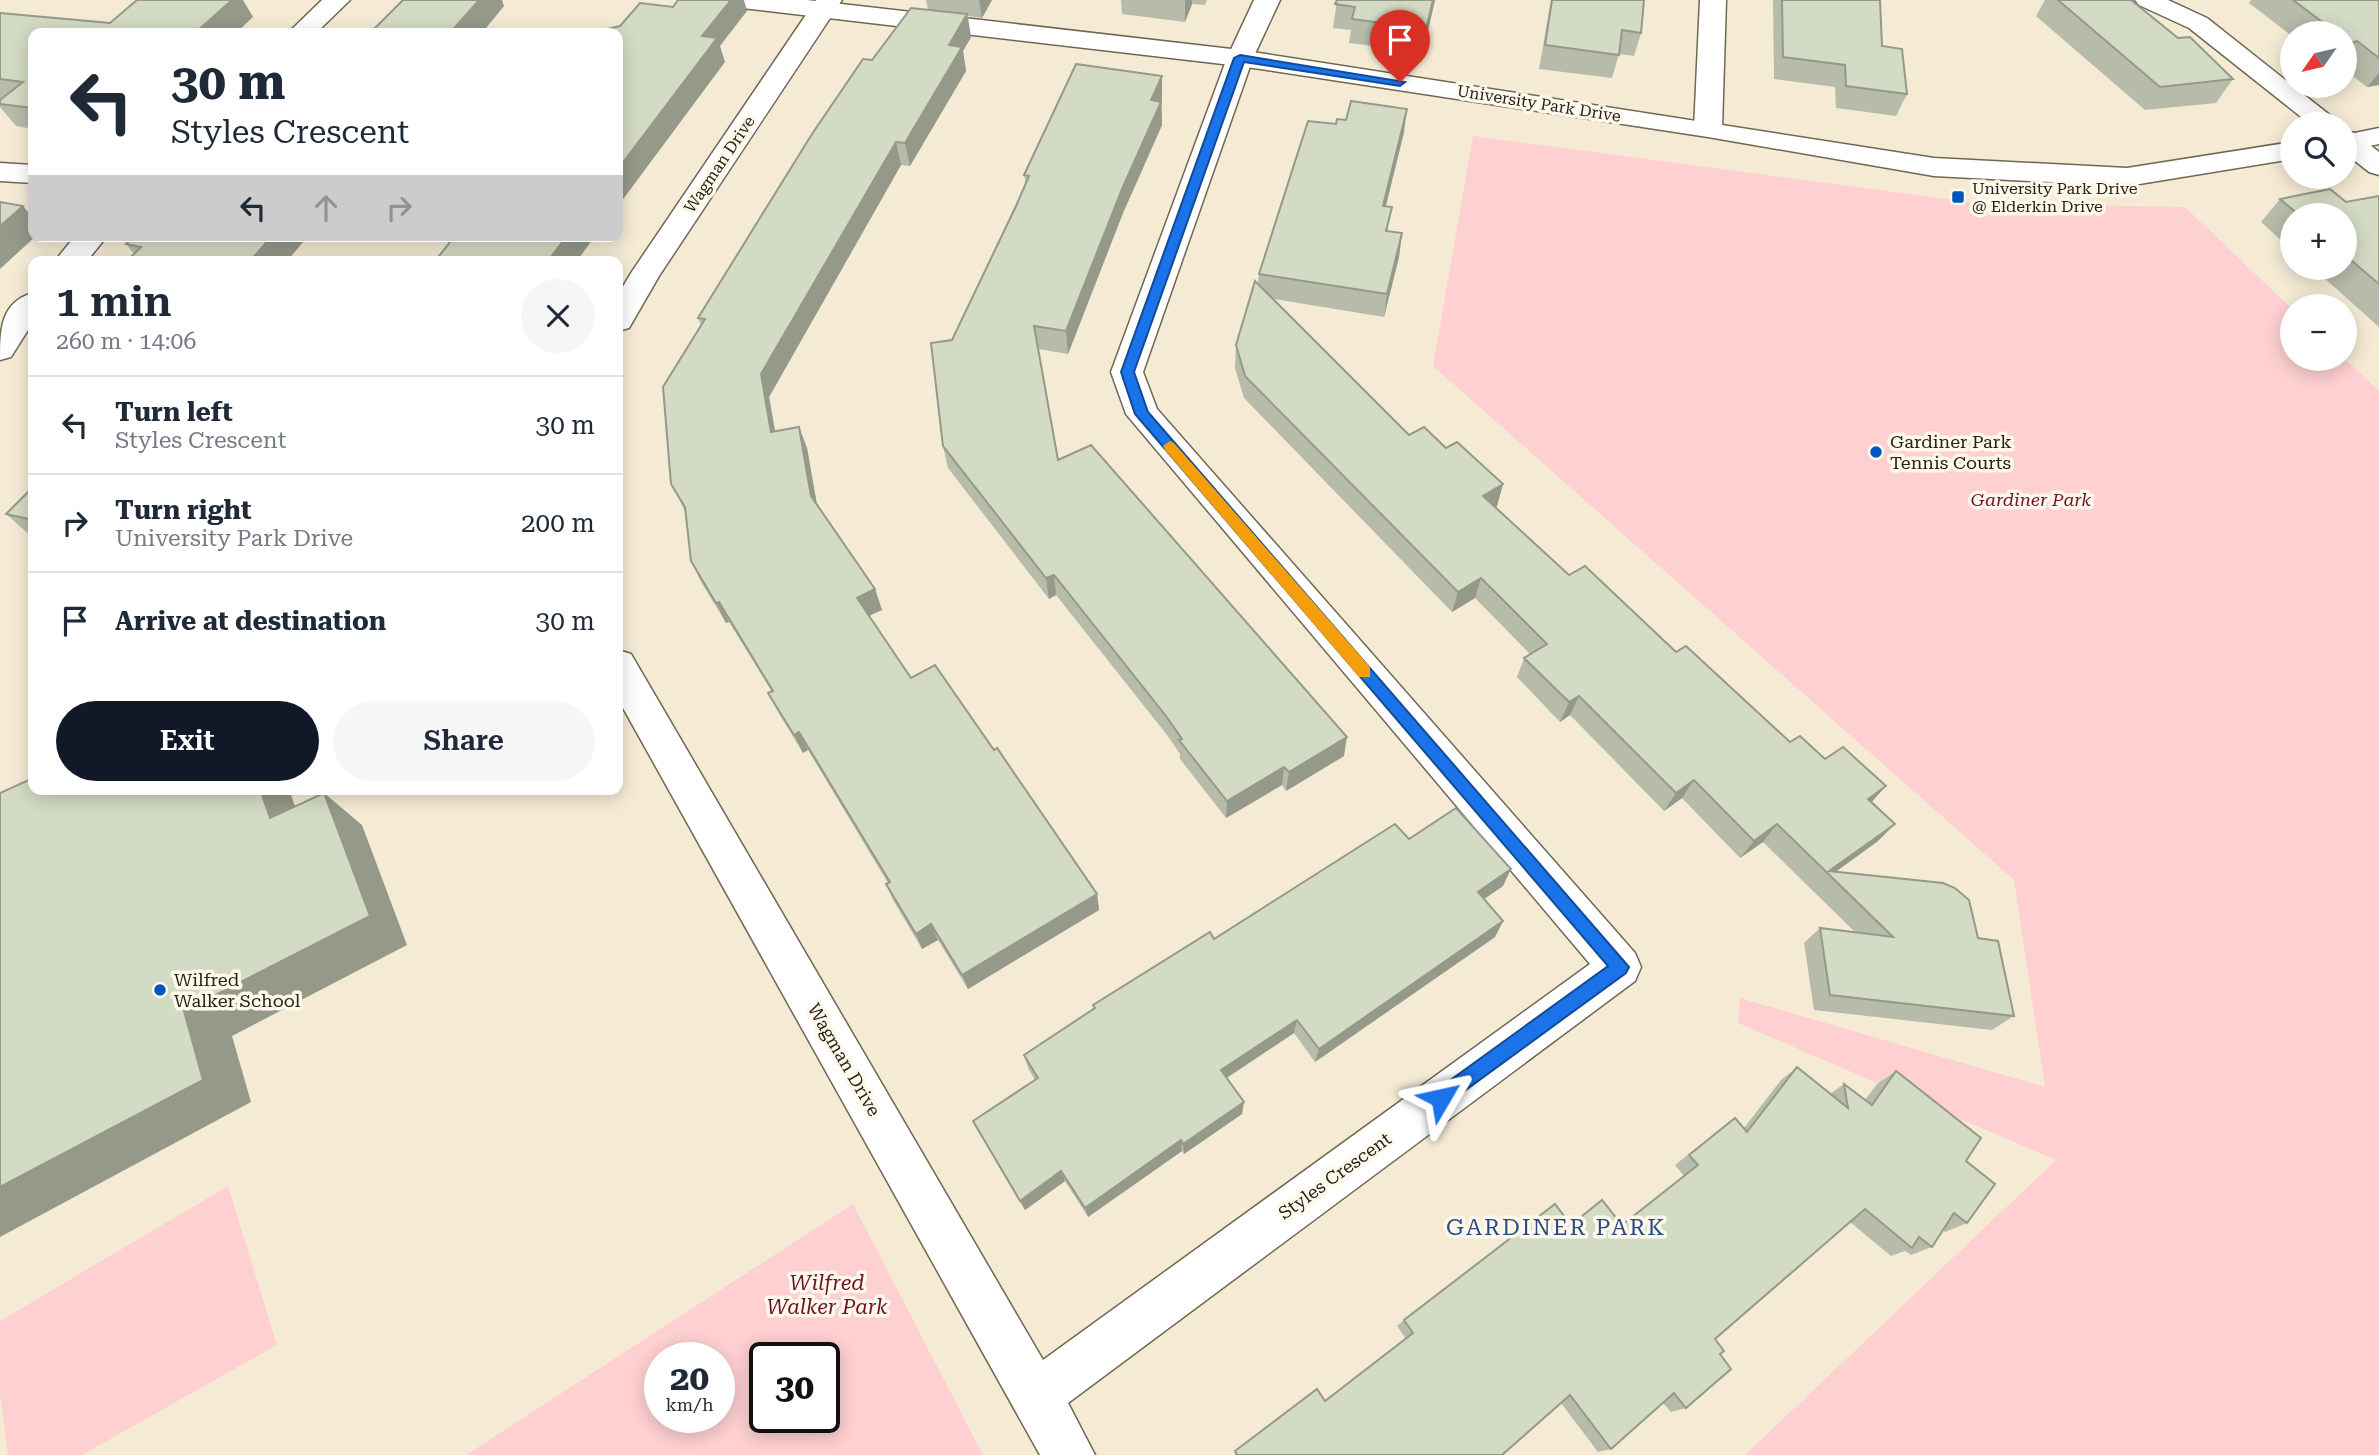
<!DOCTYPE html>
<html lang="en">
<head>
<meta charset="utf-8">
<style>
	:root { --surface:#fff; --page:#f6f6f7; --text:#1f2937; --muted:#747a83; --line:#e0e1e3; --accent:#111827 }
	body { margin:0; font-family:"Roboto Serif",serif; background:var(--page); color:var(--text); height:100vh; display:flex; flex-direction:column; font-size:26px; white-space:nowrap }
	* { box-sizing:border-box; margin:0 }
	p { font-size:23px; color:var(--muted) }
	.icon { flex:none; width:38px; height:38px; fill:none; stroke:currentColor; stroke-width:2; stroke-linecap:round; stroke-linejoin:round }
	.map { position:relative; flex:1; overflow:hidden }
	.details { position:absolute; left:28px; top:256px; width:595px; height:539px; display:flex; flex-direction:column; background:var(--surface); border-radius:14px; box-shadow:0 4px 18px #0003 }
	.details>* { flex:none }
	.top-card { position:absolute; left:28px; top:28px; width:595px; height:214px; border-radius:14px; box-shadow:0 4px 18px #0003; background:#fff; color:var(--text); overflow:hidden }
	.needle { width:46px; rotate:236deg }
	.controls { position:absolute; left:2280px; top:21px; display:grid; gap:14px }
	.controls a { display:grid; place-items:center; width:77px; height:77px; border-radius:50%; background:var(--surface); box-shadow:0 4px 18px #0003; font-size:35px }
	.speed { position:absolute; left:644px; top:1342px; display:flex; gap:14px; font-size:35px; font-weight:700; text-align:center }
	.speed>* { display:grid; place-content:center; width:91px; height:91px; border-radius:50%; background:var(--surface); box-shadow:0 4px 18px #0003; line-height:1 }
	.speed small { font-size:18px; font-weight:400 }
	.speed .limit { border:4px solid #111; border-radius:10px; background:#fff; color:#111 }
	.pin { position:absolute; display:grid; place-items:center; width:60px; height:60px; color:#fff; margin:-72px -30px; border-radius:50% 50% 50% 0; rotate:-45deg; box-shadow:0 0 7px #0007 }
	.pin .icon { rotate:45deg }
	.me { position:absolute; width:77px; margin:-38px; rotate:54deg; stroke-linejoin:round; filter:drop-shadow(0 0 5px #0008) }
	.turn { display:flex; align-items:center; gap:24px; height:147px; padding:0 28px; font-size:32px }
	.turn .icon { width:91px; height:91px; stroke-width:2.5 }
	.turn b { display:block; font-size:49px; line-height:60px }
	.lanes { display:flex; align-items:center; height:66px; padding:0 28px; background:#0003; justify-content:center; gap:35px; direction:ltr }
	.lanes .off { opacity:.35 }
	.round { display:grid; place-items:center; flex:none; width:74px; height:74px; border-radius:37px; background:var(--page) }
	.head { display:flex; align-items:center; justify-content:space-between; height:119px; padding:0 28px }
	h1 { font-size:42px; font-weight:600; line-height:52px }
	.primary-button { display:flex; gap:14px; margin-top:auto; padding:14px 28px }
	.primary-button a { flex:1; height:80px; border-radius:42px; background:var(--accent); color:#fff; font-size:28px; font-weight:600; line-height:80px; text-align:center }
	.primary-button a+a { background:var(--page); color:var(--text) }
	ul { padding:0; list-style:none }
	li { display:flex; align-items:center; gap:21px; height:98px; padding:0 28px; border-top:2px solid var(--line) }
	li div { flex:1 }
	li b { display:block; font-size:26px }
	li em { font-style:normal }
	.map>svg:first-child { display:block }
	.green { fill:#fed0d1; fill-rule:evenodd }
	.lines { fill:none; stroke-linecap:round; stroke-linejoin:round }
	.street-casing { stroke:#706753; stroke-width:3 }
	.secondary-casing { stroke:#706753; stroke-width:3 }
	.street { fill:#fff; fill-rule:evenodd }
	.secondary { fill:#fff; fill-rule:evenodd }
	.wall { fill:#b6bca9 }
	.shaded-wall { fill:#949989 }
	.building { fill:#d4dbc4; stroke:#949989; stroke-width:2 }
	.route { fill:#1a73e8; stroke:#114b97; stroke-width:2 }
	.slow { fill:#f59e0b }
	.poi-dot { fill:#0155be; stroke:#fff9eb; stroke-width:2.5 }
	.labels { text-anchor:middle; stroke-width:7; stroke-linejoin:round; paint-order:stroke }
	.far-street-label { font-size:16px; fill:#26221a; stroke:#fff9eb }
	.far-poi-label { font-size:16px; fill:#26221a; stroke:#fff9eb; text-anchor:start }
	.poi-label { font-size:18px; fill:#26221a; stroke:#fff9eb; text-anchor:start }
	.park-label { font-size:18px; font-style:italic; fill:#6e1323; stroke:#fff9eb }
	.street-label { font-size:18px; fill:#26221a; stroke:#fff9eb }
	.near-park-label { font-size:21px; font-style:italic; fill:#6e1323; stroke:#fff9eb }
	.near-neighbourhood-label { font-size:23px; letter-spacing:2px; fill:#284c82; stroke:#fff9eb }
</style>
</head>
<body>
<div class="map">
<svg width="2379" height="1455" viewBox="0 0 2379 1455">
	<rect width="100%" height="100%" fill="#f5ebd5"/>
	<g class="green">
		<path d="M1473,136L1977,203L2185,207L2292,309V359H2345L2379,391V1455H1745L2056,1160L1738,1023L1740,998L2045,1087L2014,880L1433,366Z"/>
		<path d="M228,1186L277,1345L82,1455H8L0,1394V1321Z"/>
		<path d="M853,1204L983,1455H466ZM660,1358H719V1418H660ZM765,1358H824V1418H765Z"/>
	</g>
	<g class="lines">
		<g class="street-casing">
			<g id="street">
				<path d="M322,0H350L316,33H288Z"/>
				<path d="M816,0H842L659,276L629,328L618,331V295L631,273Z"/>
				<path d="M1254,0H1280L1253,58L1143,372L1157,409L1635,953L1641,967L1635,981L1068,1403L1095,1455H1040L618,699V650L631,654L1043,1360L1590,964L1126,414L1111,372L1227,58Z"/>
				<path d="M1700,0H1726L1722,129L1718,135H1698L1694,129Z"/>
				<path d="M2135,0H2168L2207,18L2341,124H2310L2189,28L2139,5Z"/>
				<path d="M2345,131L2355,133L2379,152V175L2369,172L2345,153Z"/>
				<path d="M0,163L33,165V183L0,181Z"/>
				<path d="M75,236H107L87,261H55Z"/>
				<path d="M33,293V322L11,357L0,360C0,331 0,302 33,293Z"/>
			</g>
		</g>
		<g class="secondary-casing">
			<g id="secondary">
				<path d="M729,0H807L1240,50L1934,158L2127,168L2292,142V159L2127,186L1934,176L1708,137L1240,66L742,8L733,5Z"/>
				<path d="M2379,128V144L2345,151V135Z"/>
			</g>
		</g>
		<use href="#street" class="street"/>
		<use href="#secondary" class="secondary"/>
	</g>
	<g class="wall">
		<path d="M926,0H992L982,18L968,16L971,37L963,51L966,71L910,166L901,165L769,397L775,431L807,448L817,504L875,589L882,610L869,616L911,678L994,750L1097,894L1099,910L968,989L938,940L922,949L893,900L886,884L888,883L808,750L803,753L778,712L768,693L772,692L729,622L726,623L701,582L691,561L686,513L671,484L701,325L698,318L872,60L928,10Z"/>
		<path d="M1121,0H1207L1205,5L1192,4L1185,22L1122,14Z"/>
		<path d="M1337,0H1435L1423,52L1349,43L1351,30L1333,28Z"/>
		<path d="M1551,0H1644L1641,33L1634,56L1619,54L1612,78L1539,69Z"/>
		<path d="M1773,0H1880L1882,46L1907,94L1896,116L1836,108L1835,87L1774,79Z"/>
		<path d="M2045,0H2131L2178,38L2233,79L2216,103L2145,110L2036,16Z"/>
		<path d="M2251,0H2379V85L2367,87L2345,70V33H2292V36L2249,3Z"/>
		<path d="M0,13L110,23L253,17L33,33V129L16,126L0,107Z"/>
		<path d="M1162,76V125L1123,213L1068,354L1038,349L1058,460L1344,756L1286,791L1282,785L1226,818L1180,759V754L1167,735L1056,595L1049,599L948,468L943,446L952,340L1016,206L1026,184L1024,175Z"/>
		<path d="M1404,132L1386,206L1388,231L1402,233L1399,257L1384,317L1274,299L1409,435L1446,448L1503,484L1497,506L1496,507L1569,575L1676,652L1790,742L1872,802L1878,841L1835,872L1978,938L2014,1016L1992,1030L1814,1010L1804,943L1820,928L1855,932L1763,842L1740,858L1682,798L1664,811L1570,715L1560,722L1517,677L1524,658L1530,654L1475,598L1452,612L1244,398L1235,368L1236,345L1258,284L1259,274Z"/>
		<path d="M2379,196V327L2313,268H2345V215H2292V250L2261,222L2280,199L2346,202Z"/>
		<path d="M134,236H308L287,261L134,254L126,244Z"/>
		<path d="M33,487V536H31L6,514Z"/>
		<path d="M1409,839L1503,886L1484,899L1503,921L1495,937L1315,1062L1294,1033L1227,1078L1242,1114L1184,1154L1182,1151L1088,1217L1065,1181L1025,1210L973,1121L1035,1080L1028,1068L1024,1055L1094,1008L1093,1005L1214,939Z"/>
		<path d="M1797,1067L1830,1094L1844,1084L1865,1100L1877,1084L1896,1071L1966,1161L1967,1223L1945,1232L1943,1230L1932,1247L1911,1255L1905,1251L1891,1256L1850,1222L1715,1339L1720,1354L1686,1408L1671,1412L1663,1403L1611,1449L1598,1452L1561,1403L1502,1455H1235V1451L1325,1401L1406,1339L1397,1326L1404,1320L1571,1225H1622L1684,1176L1675,1165L1720,1129L1744,1128L1781,1080Z"/>
	</g>
	<g class="shaded-wall">
		<path d="M232,0H243L253,17L236,33H195Z"/>
		<path d="M479,0H502L504,6L482,33H450Z"/>
		<path d="M731,0H744L747,11L720,46L725,62L618,206V169L702,36Z"/>
		<path d="M979,0H992L982,18Z"/>
		<path d="M1185,0H1192V4L1185,22Z"/>
		<path d="M1433,0H1435L1423,52L1426,29Z"/>
		<path d="M967,14L971,37L963,51L966,71L910,166L905,143L949,45Z"/>
		<path d="M2357,41L2345,57V49L2350,43Z"/>
		<path d="M2379,73V85L2367,87Z"/>
		<path d="M1162,76V99L1156,114L1161,102L1162,125L1123,213L1068,354L1066,331L1151,100Z"/>
		<path d="M1407,109L1404,132L1380,229L1383,206Z"/>
		<path d="M896,142L901,165L769,397L779,454L771,432L761,374Z"/>
		<path d="M23,206L33,218V236H36L0,269V226Z"/>
		<path d="M1402,233L1399,257L1384,317L1387,294Z"/>
		<path d="M272,236H308L287,261H250Z"/>
		<path d="M567,236H595L577,261H548Z"/>
		<path d="M799,427L807,448L819,517L811,496Z"/>
		<path d="M1503,484L1497,506L1477,517L1483,496Z"/>
		<path d="M1054,575L1056,595L1049,599L1046,578Z"/>
		<path d="M1481,578L1475,598L1452,612L1458,592Z"/>
		<path d="M875,589L882,610L864,618L857,598Z"/>
		<path d="M719,602L729,622L726,623L716,603Z"/>
		<path d="M1579,696L1570,715L1560,722L1569,702Z"/>
		<path d="M799,732L808,750L803,753L794,735Z"/>
		<path d="M1347,737L1344,756L1286,791L1289,772Z"/>
		<path d="M1284,767L1282,785L1226,818L1227,801Z"/>
		<path d="M1694,780L1682,798L1664,811L1676,793Z"/>
		<path d="M1886,786L1870,804L1868,799Z"/>
		<path d="M260,789H289L310,850L270,818Z"/>
		<path d="M324,793L362,825L407,945L232,1036L251,1102L0,1237V1187L184,1011Z"/>
		<path d="M1777,824L1763,842L1740,858L1754,841Z"/>
		<path d="M1895,824L1878,841L1830,876L1829,871Z"/>
		<path d="M1511,869L1503,886L1471,908L1478,892Z"/>
		<path d="M1097,894L1099,910L968,989L962,975Z"/>
		<path d="M1503,921L1495,937L1315,1062L1319,1049Z"/>
		<path d="M931,924L938,940L922,949L916,934Z"/>
		<path d="M1297,1020L1294,1033L1220,1082L1221,1070Z"/>
		<path d="M1244,1102L1242,1114L1184,1154L1183,1144Z"/>
		<path d="M1181,1140L1182,1151L1088,1217L1085,1208Z"/>
		<path d="M1061,1171L1065,1181L1025,1210L1020,1201Z"/>
	</g>
	<g class="building">
		<path d="M137,0H232L195,33H33V108L0,104V100L23,82L0,79V13L110,23Z"/>
		<path d="M403,0H479L450,33H370Z"/>
		<path d="M678,0H731L702,36L717,38L618,169V33H591L620,26L640,3L673,7Z"/>
		<path d="M1337,0H1433L1426,29L1352,19L1355,7L1335,4Z"/>
		<path d="M1552,0H1644L1641,33L1622,30L1619,55L1545,45Z"/>
		<path d="M1782,0H1880L1882,46L1902,49L1907,94L1846,86L1845,65L1783,57Z"/>
		<path d="M2058,0H2131L2178,38L2190,37L2233,79L2160,87Z"/>
		<path d="M2293,0H2379V58L2357,41L2350,43L2345,39V33H2337Z"/>
		<path d="M911,8L967,14L949,45L962,47L905,143L896,142L761,374L771,432L799,427L811,496L875,589L857,598L911,678L935,665L994,750L997,748L1097,894L962,975L931,924L916,934L886,884L890,882L799,732L794,735L768,693L773,691L719,602L716,603L691,561L685,507L671,484L663,387L705,319L698,318L812,134L863,59L872,60Z"/>
		<path d="M1076,64L1162,76L1151,100L1161,102L1122,189L1066,331L1034,326L1058,460L1091,445L1347,737L1289,772L1284,767L1227,801L1179,740L1182,739L1166,716L1054,575L1046,578L943,446L931,343L952,340L1016,206L1029,176L1024,175Z"/>
		<path d="M1351,101L1407,109L1383,206L1392,207L1386,231L1402,233L1387,294L1259,274L1308,121L1336,124L1337,119L1346,120Z"/>
		<path d="M2330,189L2346,202L2379,196V284L2345,255V215H2299L2280,199Z"/>
		<path d="M0,202L23,206L0,226Z"/>
		<path d="M134,236H272L250,261H127L141,247L126,244Z"/>
		<path d="M455,236H567L548,261H435Z"/>
		<path d="M1255,281L1409,435L1424,427L1446,448L1457,442L1503,484L1483,496L1569,575L1585,566L1676,652L1686,646L1790,742L1800,736L1825,759L1843,747L1886,786L1868,799L1895,824L1829,871L1943,883L1955,888L1969,900L1978,938L1998,941L2014,1016L1830,995L1820,928L1893,937L1777,824L1754,841L1694,780L1676,793L1579,696L1569,702L1524,658L1547,644L1481,578L1458,592L1245,376L1236,345Z"/>
		<path d="M33,487V520L6,514Z"/>
		<path d="M33,778V789H260L270,818L324,793L370,916L184,1011L203,1080L0,1187V793Z"/>
		<path d="M1456,808L1511,869L1478,892L1503,921L1319,1049L1297,1020L1221,1070L1244,1102L1183,1144L1181,1140L1085,1208L1061,1171L1020,1201L973,1121L1038,1078L1024,1055L1095,1008L1093,1005L1210,932L1214,939L1395,824L1409,839Z"/>
		<path d="M1797,1067L1848,1108L1844,1084L1872,1105L1896,1071L1981,1138L1966,1161L1995,1184L1967,1223L1954,1213L1932,1247L1919,1237L1912,1248L1865,1209L1715,1339L1724,1351L1720,1354L1731,1369L1686,1408L1674,1393L1611,1449L1570,1395L1502,1455H1237L1235,1451L1317,1389L1325,1401L1413,1333L1404,1320L1555,1204L1571,1225L1602,1200L1622,1225L1698,1165L1689,1155L1735,1118L1747,1132Z"/>
	</g>
	<path class="route" d="M1240,55L1405,82L1400,86L1244,62L1134,372L1148,412L1629,967L1626,973L1441,1108L1434,1105L1431,1098L1434,1092L1608,966L1135,414L1121,372L1234,58Z"/>
	<path class="slow" d="M1170,441L1174,443L1370,667V677H1359L1165,450L1163,446Z"/>
	<g class="poi-dot">
		<rect x="1951" y="190" width="14" height="14" rx="3.5"/>
		<circle cx="1876" cy="452" r="7"/>
		<circle cx="160" cy="990" r="7"/>
	</g>
	<g class="labels">
		<g class="far-street-label">
			<text transform="translate(1539 103) rotate(9)" y="6">University Park Drive</text>
			<text transform="translate(719 164) rotate(-56)" y="6">Wagman Drive</text>
		</g>
		<g class="far-poi-label">
			<text x="1972" y="194">University Park Drive<tspan x="1972" dy="18">@ Elderkin Drive</tspan></text>
		</g>
		<g class="poi-label">
			<text x="1890" y="448">Gardiner Park<tspan x="1890" dy="21">Tennis Courts</tspan></text>
			<text x="174" y="986">Wilfred<tspan x="174" dy="21">Walker School</tspan></text>
		</g>
		<g class="park-label">
			<text x="2031" y="506">Gardiner Park</text>
		</g>
		<g class="street-label">
			<text transform="translate(844 1060) rotate(60)" y="6">Wagman Drive</text>
			<text transform="translate(1335 1176) rotate(-36)" y="6">Styles Crescent</text>
		</g>
		<g class="near-park-label">
			<text x="827" y="1290">Wilfred<tspan x="827" dy="24">Walker Park</tspan></text>
		</g>
		<g class="near-neighbourhood-label">
			<text x="1556" y="1235">GARDINER PARK</text>
		</g>
	</g>
</svg>
<div class="controls">
<a><svg class="needle" viewBox="-14 -14 28 28"><path d="M0-13l5 13h-10z" fill="#e53935"/><path d="M0 13l5-13h-10z" fill="#747a83"/></svg></a>
<a><svg class="icon" aria-label="search" viewBox="0 0 24 24"><circle cx="10" cy="10" r="6"/><path d="M15 15l6 6"/></svg></a>
<a>+</a>
<a>−</a>
</div>
<div class="speed"><div>20<small>km/h</small></div><div class="limit">30</div></div>
<div class="pin" style="left:1400px;top:82px;background:#d93025"><svg class="icon" aria-label="arrive" viewBox="0 0 24 24"><path d="M6 21V4h12l-3 4 3 4H6"/></svg></div>
<svg class="me" style="left:1441px;top:1098px" viewBox="-20 -20 40 40"><path d="M0-17L14 15 0 8-14 15z" fill="#1a73e8" stroke="#fff" stroke-width="4"/></svg>
<div class="top-card">
<div class="turn"><svg class="icon" aria-label="left" viewBox="0 0 24 24"><path d="M17 20v-9H6M10 6l-5 5 5 5"/></svg><div><b>30 m</b>Styles Crescent</div></div>
<div class="lanes"><svg class="icon" aria-label="left" viewBox="0 0 24 24"><path d="M17 20v-9H6M10 6l-5 5 5 5"/></svg><svg class="icon off" aria-label="ahead" viewBox="0 0 24 24"><path d="M12 20V5M6 11l6-6 6 6"/></svg><svg class="icon off" aria-label="right" viewBox="0 0 24 24"><path d="M7 20v-9h11M14 6l5 5-5 5"/></svg></div>
</div>
<section class="details">
<div class="head"><div><h1>1 min</h1><p>260 m · 14:06</p></div><a class="round"><svg class="icon" aria-label="close" viewBox="0 0 24 24"><path d="M6 6l12 12M18 6L6 18"/></svg></a></div>
<ul>
<li><svg class="icon" aria-label="left" viewBox="0 0 24 24"><path d="M17 20v-9H6M10 6l-5 5 5 5"/></svg><div><b>Turn left</b><p>Styles Crescent</p></div><em>30 m</em></li>
<li><svg class="icon" aria-label="right" viewBox="0 0 24 24"><path d="M7 20v-9h11M14 6l5 5-5 5"/></svg><div><b>Turn right</b><p>University Park Drive</p></div><em>200 m</em></li>
<li><svg class="icon" aria-label="arrive" viewBox="0 0 24 24"><path d="M6 21V4h12l-3 4 3 4H6"/></svg><div><b>Arrive at destination</b></div><em>30 m</em></li>
</ul>
<div class="primary-button"><a>Exit</a><a>Share</a></div>
</section>
</div>
</body>
</html>
